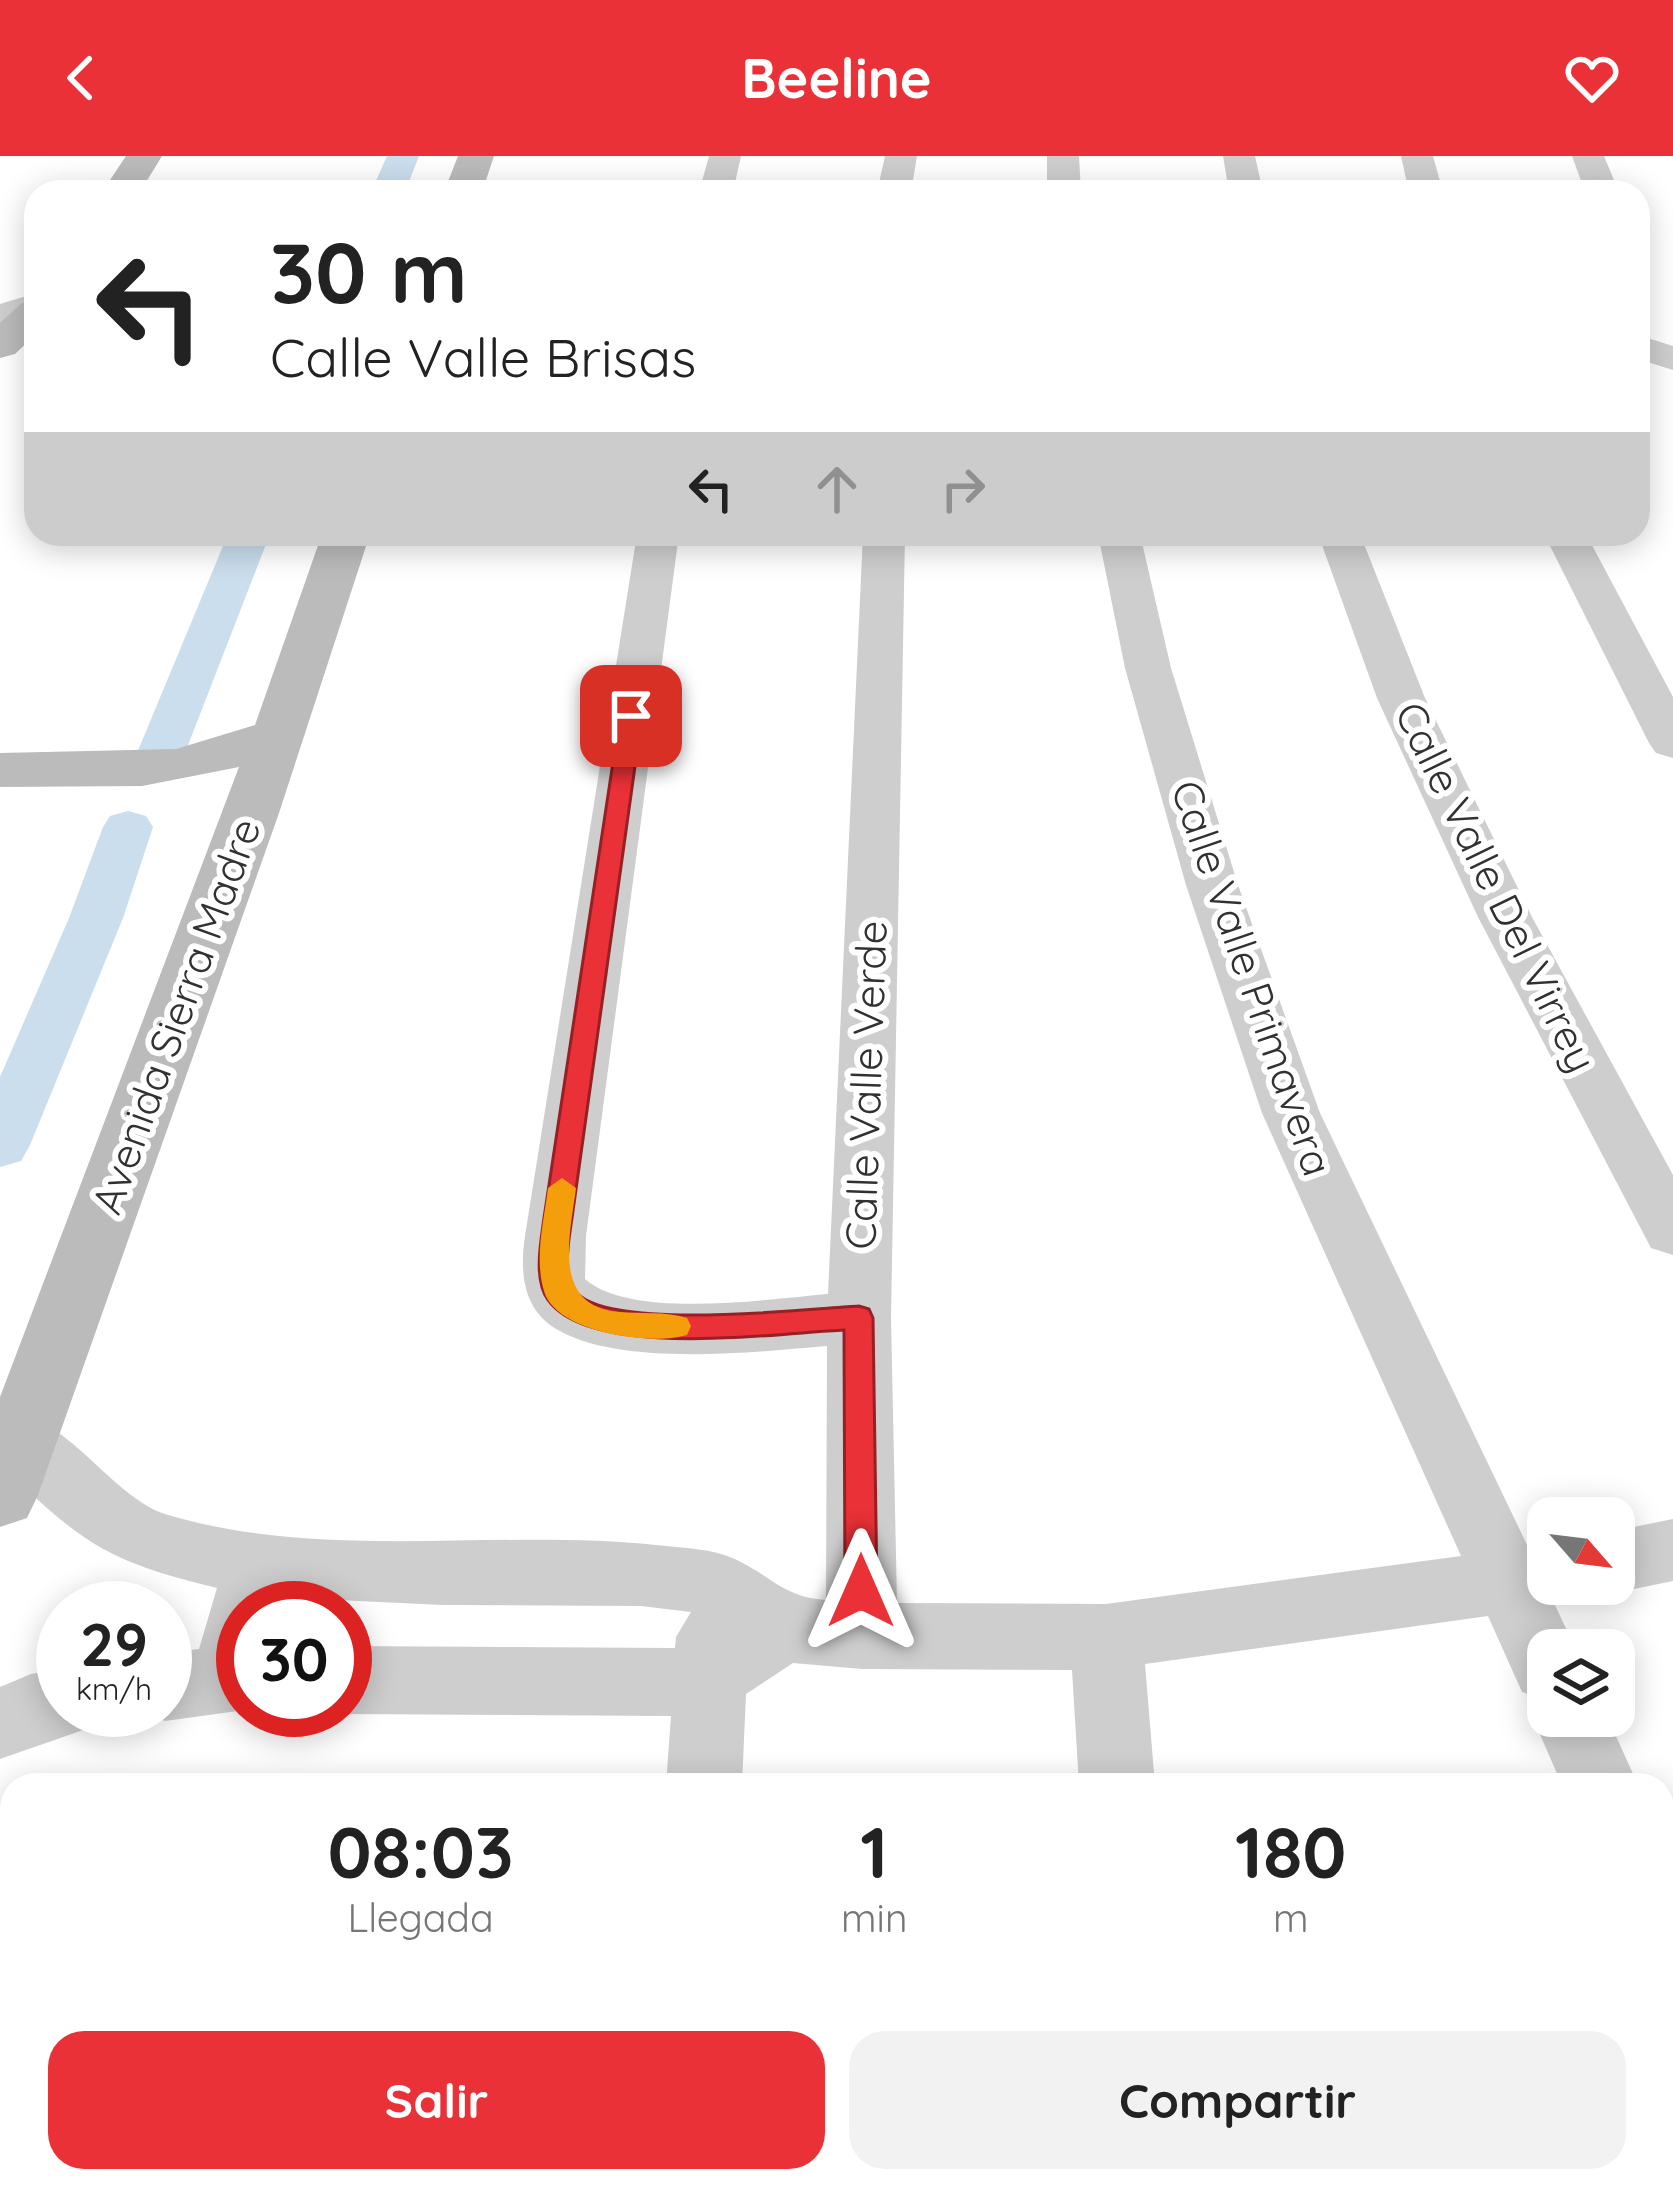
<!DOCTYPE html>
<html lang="es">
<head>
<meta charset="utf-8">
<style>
	:root { --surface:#fff; --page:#f2f2f2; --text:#222; --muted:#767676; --accent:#e93137 }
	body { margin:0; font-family:Quicksand,sans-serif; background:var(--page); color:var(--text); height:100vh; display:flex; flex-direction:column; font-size:45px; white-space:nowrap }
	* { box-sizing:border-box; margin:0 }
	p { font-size:39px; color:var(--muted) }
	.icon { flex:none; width:66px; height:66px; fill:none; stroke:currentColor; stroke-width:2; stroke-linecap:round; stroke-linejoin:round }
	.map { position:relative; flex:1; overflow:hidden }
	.panel { position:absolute; left:0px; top:1617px; width:1674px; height:420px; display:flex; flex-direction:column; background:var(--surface); border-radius:36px 36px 0 0; box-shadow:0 6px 30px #0003 }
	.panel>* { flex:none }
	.guide { position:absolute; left:24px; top:24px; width:1626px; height:366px; border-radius:36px; box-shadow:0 6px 30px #0003; background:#fff; color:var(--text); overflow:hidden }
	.needle { width:78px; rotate:118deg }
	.tools { position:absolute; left:1527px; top:1341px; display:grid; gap:24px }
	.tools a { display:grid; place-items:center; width:108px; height:108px; border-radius:24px; background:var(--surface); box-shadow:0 6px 30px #0003; font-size:60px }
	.speed { position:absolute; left:36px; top:1425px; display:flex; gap:24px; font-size:60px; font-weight:700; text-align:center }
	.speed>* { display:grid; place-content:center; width:156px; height:156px; border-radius:50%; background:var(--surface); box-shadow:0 6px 30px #0003; line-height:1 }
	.speed small { font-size:30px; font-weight:400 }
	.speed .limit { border:18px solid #d22; background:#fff; color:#111 }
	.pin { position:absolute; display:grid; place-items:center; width:102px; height:102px; color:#fff; margin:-51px; border-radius:24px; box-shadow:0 6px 18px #0006 }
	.me { position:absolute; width:132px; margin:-66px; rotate:0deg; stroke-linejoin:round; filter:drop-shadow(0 0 9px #0008) }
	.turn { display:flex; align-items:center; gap:42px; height:252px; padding:0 48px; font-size:54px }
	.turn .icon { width:156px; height:156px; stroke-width:2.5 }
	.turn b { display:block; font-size:84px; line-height:102px }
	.lanes { display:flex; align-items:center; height:114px; padding:0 48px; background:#0003; justify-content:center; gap:60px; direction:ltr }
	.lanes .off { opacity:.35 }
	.eta { display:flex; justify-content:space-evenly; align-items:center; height:204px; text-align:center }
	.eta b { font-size:72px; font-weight:700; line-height:84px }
	.primary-button { display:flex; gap:24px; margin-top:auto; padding:24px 48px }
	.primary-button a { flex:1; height:138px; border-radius:36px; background:var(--accent); color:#fff; font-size:48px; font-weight:700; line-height:138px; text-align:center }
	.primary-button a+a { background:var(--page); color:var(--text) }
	header { display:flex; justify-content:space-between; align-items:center; height:156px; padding:0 48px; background:var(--accent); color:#fff; font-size:54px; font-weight:700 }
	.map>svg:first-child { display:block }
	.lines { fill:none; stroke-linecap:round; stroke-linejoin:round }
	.canal { fill:#cbdeed; fill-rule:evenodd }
	.street { fill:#cecece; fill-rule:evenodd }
	.secondary { fill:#bbb; fill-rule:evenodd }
	.route { fill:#e93137; stroke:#972024; stroke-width:3 }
	.slow { fill:#f59e0b }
	.labels { text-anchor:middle; stroke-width:12; stroke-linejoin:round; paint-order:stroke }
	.street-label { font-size:42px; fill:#313131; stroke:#fff }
</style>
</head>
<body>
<header><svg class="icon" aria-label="back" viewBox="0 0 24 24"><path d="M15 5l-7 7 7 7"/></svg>Beeline<svg class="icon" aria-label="heart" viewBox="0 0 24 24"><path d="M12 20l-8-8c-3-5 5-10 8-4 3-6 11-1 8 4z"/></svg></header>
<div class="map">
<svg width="1673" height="2037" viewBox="0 0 1673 2037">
	<rect width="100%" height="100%" fill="#fff"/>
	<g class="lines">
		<g class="canal">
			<path d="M387,0H419L405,36H371Z"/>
			<path d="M228,378H270L185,597L178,608L161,612L144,608L137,597Z"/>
			<path d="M128,655L146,660L153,671L123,762L30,989L21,1005L0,1011V921L69,762L103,671L110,660Z"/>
		</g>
		<g class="street">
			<path d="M709,0H741L733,36H699Z"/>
			<path d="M885,0H917L911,36H877Z"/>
			<path d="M1047,0H1079L1081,36H1047Z"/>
			<path d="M1223,0H1255L1263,36H1229Z"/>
			<path d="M1401,0H1433L1443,36H1409Z"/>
			<path d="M1572,0H1604L1619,36H1585Z"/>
			<path d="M36,137V161L0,172V148Z"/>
			<path d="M1638,179L1673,190V214L1638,203Z"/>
			<path d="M637,378H679L586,1080L585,1123C631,1164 768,1143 828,1138L863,378H905L891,1162L897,1447L1106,1448L1461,1400L1262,957L1186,729L1125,512L1098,378H1140L1171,512L1238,729L1320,957L1528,1391L1548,1389V1428H1580L1573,1442L1555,1449L1576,1494H1548V1560H1607L1638,1629H1562L1532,1560L1540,1542L1522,1536L1488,1460L1145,1508L1155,1629H1079L1072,1514L862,1513L793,1507L746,1538L742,1629H666L671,1560L345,1558L335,1554H345V1490L675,1492L676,1481L691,1456L641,1450L443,1449L273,1441L278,1452H243L245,1554L165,1565L139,1555L165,1554V1497L199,1493L217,1432C105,1405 82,1387 0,1308V1263C57,1243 108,1340 165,1358C324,1406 494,1372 656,1389C683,1392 712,1392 737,1404C772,1421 784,1441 826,1444L827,1190C755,1196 616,1212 553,1171C522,1150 520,1114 525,1080Z"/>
			<path d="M1318,378H1360L1425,542L1532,761L1673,1019V1099L1651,1092L1478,761L1377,542Z"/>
			<path d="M1544,378H1586L1673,541V602L1656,597L1649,587Z"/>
			<path d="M1673,1363V1425L1614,1437L1589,1428H1614V1375Z"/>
			<path d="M63,1513V1554H97L89,1572L0,1603V1531L31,1518Z"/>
			<path d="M1662,1731L1673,1736V1836L1662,1832Z"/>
			<path d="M204,2025H290L287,2037H199Z"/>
			<path d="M637,2025H723V2037H635Z"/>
			<path d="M1101,2025H1187L1189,2037H1101Z"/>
		</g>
		<g class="secondary">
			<path d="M126,0H162L140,36H102Z"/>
			<path d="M458,0H494L482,36H444Z"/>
			<path d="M36,144V178L15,198L0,202V167L22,147Z"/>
			<path d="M322,378H370L279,657L38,1339L27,1362L0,1371V1241L239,611L142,630L0,631V597L176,593L255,569Z"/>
		</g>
	</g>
	<path class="route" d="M631,554L642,560L572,1062C569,1083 562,1117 575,1135C606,1176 805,1153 859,1150L869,1153L873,1162L877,1435L873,1445L861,1449L850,1445L845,1435L844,1174C776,1177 591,1204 548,1144C533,1123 541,1085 544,1062L620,560Z"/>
	<path class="slow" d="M562,1022L576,1032C570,1080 551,1150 619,1156C641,1158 665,1155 687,1162L691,1170L687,1179C652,1190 556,1177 544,1135C534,1102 544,1065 548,1032Z"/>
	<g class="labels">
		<g class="street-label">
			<text transform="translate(1496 731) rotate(64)" y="15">Calle Valle Del Virrey</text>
			<text transform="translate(1252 822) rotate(71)" y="15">Calle Valle Primavera</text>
			<text transform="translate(176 860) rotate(-70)" y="15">Avenida Sierra Madre</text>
			<text transform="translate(866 929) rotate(-88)" y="15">Calle Valle Verde</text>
		</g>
	</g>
</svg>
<div class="tools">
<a><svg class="needle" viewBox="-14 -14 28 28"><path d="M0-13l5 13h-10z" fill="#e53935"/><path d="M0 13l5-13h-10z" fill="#767676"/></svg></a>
<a><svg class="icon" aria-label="layers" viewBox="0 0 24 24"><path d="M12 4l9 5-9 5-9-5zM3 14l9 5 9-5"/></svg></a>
</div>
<div class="speed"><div>29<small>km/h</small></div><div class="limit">30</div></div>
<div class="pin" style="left:631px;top:560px;background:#d93025"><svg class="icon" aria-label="arrive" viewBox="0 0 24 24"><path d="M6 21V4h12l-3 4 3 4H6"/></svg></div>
<svg class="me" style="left:861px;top:1435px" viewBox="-20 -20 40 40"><path d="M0-17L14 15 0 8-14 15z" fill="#e93137" stroke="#fff" stroke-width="4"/></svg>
<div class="guide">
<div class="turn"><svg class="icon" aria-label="left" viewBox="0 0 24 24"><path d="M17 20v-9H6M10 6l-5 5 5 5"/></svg><div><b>30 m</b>Calle Valle Brisas</div></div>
<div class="lanes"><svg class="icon" aria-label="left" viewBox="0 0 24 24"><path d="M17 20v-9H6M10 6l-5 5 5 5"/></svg><svg class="icon off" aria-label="ahead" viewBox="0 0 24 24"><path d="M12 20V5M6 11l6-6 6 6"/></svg><svg class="icon off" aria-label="right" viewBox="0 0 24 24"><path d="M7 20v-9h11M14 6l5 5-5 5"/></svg></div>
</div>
<section class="panel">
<div class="eta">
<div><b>08:03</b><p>Llegada</p></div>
<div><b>1</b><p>min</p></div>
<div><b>180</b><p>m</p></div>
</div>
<div class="primary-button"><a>Salir</a><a>Compartir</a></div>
</section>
</div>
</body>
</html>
